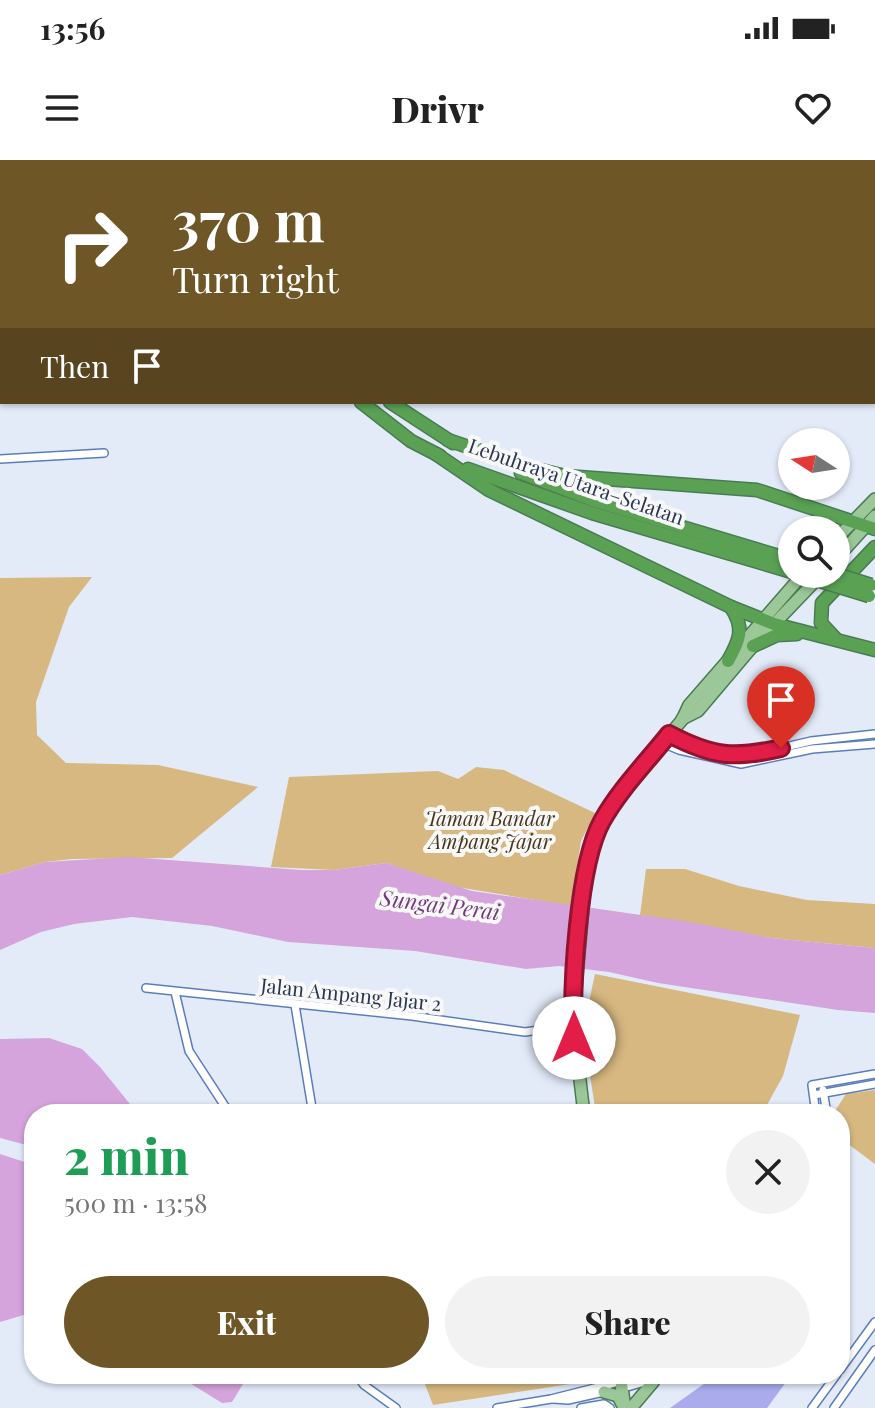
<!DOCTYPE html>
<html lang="en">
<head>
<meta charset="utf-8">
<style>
	:root { --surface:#fff; --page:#f2f2f2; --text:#222; --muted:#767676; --accent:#6e5626 }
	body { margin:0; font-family:"Playfair Display",serif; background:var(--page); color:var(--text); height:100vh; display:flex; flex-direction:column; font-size:30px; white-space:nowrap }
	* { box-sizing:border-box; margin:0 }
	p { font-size:26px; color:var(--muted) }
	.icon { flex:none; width:44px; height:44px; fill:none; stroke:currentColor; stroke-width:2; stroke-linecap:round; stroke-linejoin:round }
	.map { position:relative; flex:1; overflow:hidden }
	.drawer { position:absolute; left:24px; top:944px; width:826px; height:280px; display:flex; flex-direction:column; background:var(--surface); border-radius:32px; box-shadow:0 2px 6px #0004 }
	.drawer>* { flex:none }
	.hud { position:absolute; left:0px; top:0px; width:876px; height:244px; box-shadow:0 2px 6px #0004; background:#6e5626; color:#fff; overflow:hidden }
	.needle { width:52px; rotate:282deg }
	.buttons { position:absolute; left:778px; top:268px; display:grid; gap:16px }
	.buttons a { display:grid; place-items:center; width:72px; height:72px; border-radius:50%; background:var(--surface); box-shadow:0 2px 6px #0004; font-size:40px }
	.pin { position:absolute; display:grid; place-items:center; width:68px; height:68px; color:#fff; margin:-82px -34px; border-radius:50% 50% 50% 0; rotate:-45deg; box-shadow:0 0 8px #0007 }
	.pin .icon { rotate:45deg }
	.me { position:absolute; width:88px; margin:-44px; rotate:0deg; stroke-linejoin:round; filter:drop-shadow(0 0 6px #0008) }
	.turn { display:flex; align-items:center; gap:28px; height:168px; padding:0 40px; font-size:36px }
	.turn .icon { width:104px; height:104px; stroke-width:2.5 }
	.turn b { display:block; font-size:56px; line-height:68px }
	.then { display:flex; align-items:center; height:76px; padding:0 40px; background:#0003; gap:16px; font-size:30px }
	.round { display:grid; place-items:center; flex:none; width:84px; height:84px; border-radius:42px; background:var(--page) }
	.headline { display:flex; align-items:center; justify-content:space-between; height:136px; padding:0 40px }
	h1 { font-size:48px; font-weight:800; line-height:60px; color:#1e9e55 }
	.action { display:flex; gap:16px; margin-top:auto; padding:16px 40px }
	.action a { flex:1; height:92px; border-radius:48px; background:var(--accent); color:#fff; font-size:32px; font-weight:800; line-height:92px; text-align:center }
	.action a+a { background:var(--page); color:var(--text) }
	.status { display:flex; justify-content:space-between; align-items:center; height:56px; padding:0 40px; background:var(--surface); direction:ltr }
	.status svg { height:22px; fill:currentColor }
	header { display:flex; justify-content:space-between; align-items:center; height:104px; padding:0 40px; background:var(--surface); font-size:36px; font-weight:800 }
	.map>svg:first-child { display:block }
	.green { fill:#d6b880 }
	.water { fill:#d5a4dc }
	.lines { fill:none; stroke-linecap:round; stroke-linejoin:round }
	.stream { stroke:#d5a4dc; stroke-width:2 }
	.building { fill:#a9abed }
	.minor-casing { stroke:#5c7dbb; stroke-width:10 }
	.tertiary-casing { stroke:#5c7dbb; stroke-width:12 }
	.primary-casing { stroke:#497c53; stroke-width:14 }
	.motorway-casing { stroke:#497c53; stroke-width:15 }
	.minor { stroke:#fff; stroke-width:7 }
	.tertiary { stroke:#fff; stroke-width:9 }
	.primary { stroke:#9cc798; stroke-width:11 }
	.motorway { stroke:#5aa154; stroke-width:12 }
	.motorway-bridge-casing { stroke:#497c53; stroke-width:15; stroke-linecap:butt }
	.motorway-bridge { stroke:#5aa154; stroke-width:12 }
	.route-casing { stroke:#92132f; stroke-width:20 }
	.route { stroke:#e11d48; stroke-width:14 }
	.labels { text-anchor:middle; stroke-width:8; stroke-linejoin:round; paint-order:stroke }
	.street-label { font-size:20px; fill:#293752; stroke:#f8f8f8 }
	.park-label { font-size:20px; font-style:italic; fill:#47371a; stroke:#f8f8f8 }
	.water-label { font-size:22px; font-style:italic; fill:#743a7d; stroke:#f8f8f8 }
</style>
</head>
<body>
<div class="status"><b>13:56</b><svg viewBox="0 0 49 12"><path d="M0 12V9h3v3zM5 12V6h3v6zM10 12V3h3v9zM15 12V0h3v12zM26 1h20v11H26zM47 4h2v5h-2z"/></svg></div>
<header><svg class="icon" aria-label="menu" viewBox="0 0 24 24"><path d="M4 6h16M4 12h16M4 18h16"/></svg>Drivr<svg class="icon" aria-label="heart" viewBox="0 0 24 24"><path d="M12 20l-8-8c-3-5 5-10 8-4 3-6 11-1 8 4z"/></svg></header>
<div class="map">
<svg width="875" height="1248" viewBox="0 0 875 1248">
	<rect width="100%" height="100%" fill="#e3ebf9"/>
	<g class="green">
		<path d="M92,417L69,447L36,542L37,575L66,603L158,605L258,627L172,698L72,699L45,702L0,715V418Z"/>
		<path d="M476,607L504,610L595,653L581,681L571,746L451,726L386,703L334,710L271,707L289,617L438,611L458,619Z"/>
		<path d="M646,709H685L739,726L807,740L875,744V788L771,778L640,755Z"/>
		<path d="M595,814L800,855L783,916L762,954H596L583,870Z"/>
		<path d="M875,930V1004L840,978V954L835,951L846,934Z"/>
		<path d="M421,1214H600L597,1220L433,1245Z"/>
	</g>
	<g class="water">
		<path d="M129,697L301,710H334L386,703L472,731L690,762L771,778L875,788V853L838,850L658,823L609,812L559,806L526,809L415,791L288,782L212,766L132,757L74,764L41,772L0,790V715L45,702Z"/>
		<path d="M49,878L82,889L100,907L138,954H34V987L0,978V879Z"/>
		<path d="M0,994L34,1005V1152L0,1162Z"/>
		<path d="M175,1214H249L232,1242L222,1243Z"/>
	</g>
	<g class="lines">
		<path class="stream" d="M859,413L875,396"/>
	</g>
	<path class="building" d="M718,1214H792L767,1248H670Z"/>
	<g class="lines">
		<g class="minor-casing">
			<g id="minor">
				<path d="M60,0V2"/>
				<path d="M226,0L227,2"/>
				<path d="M258,0V2"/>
				<path d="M383,0V2"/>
				<path d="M642,0V2"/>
				<path d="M654,0L655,2"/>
				<path d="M687,0V2"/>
				<path d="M814,0V2"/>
				<path d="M591,2V0"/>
				<path d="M0,14H2"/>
				<path d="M874,24H875"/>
				<path d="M0,41L2,38"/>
				<path d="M0,299L104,293"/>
				<path d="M669,574L691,586L742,597L811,581L875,574"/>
				<path d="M662,583L679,590L741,604L812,589L875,584"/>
				<path d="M146,828L412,856L525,872L553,868"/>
				<path d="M175,832L189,891L230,954"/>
				<path d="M295,845L313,954"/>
				<path d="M823,930L827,954"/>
				<path d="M814,935L875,924"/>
				<path d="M816,954L812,925L875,914"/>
				<path d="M840,1210L875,1162"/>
				<path d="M356,1214L364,1225L396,1248"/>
				<path d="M620,1229L673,1214"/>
				<path d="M553,1239L568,1240L608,1231"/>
				<path d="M497,1248L551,1239L650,1214"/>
				<path d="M581,1248L604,1244L610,1248"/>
				<path d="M812,1248L837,1214"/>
				<path d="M834,1248L875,1190"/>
			</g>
		</g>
		<g class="tertiary-casing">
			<g id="tertiary">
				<path d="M557,2L568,0"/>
				<path d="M0,78H2"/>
			</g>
		</g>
		<g class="primary-casing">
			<g id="primary">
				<path d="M836,379L875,339"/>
				<path d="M836,399L875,356"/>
				<path d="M682,559L698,551L753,486L822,414"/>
				<path d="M584,954L573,861L587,703L600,665L616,638L682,560L689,545L803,414"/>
				<path d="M620,1214L625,1248"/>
				<path d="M604,1232L618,1236L622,1244"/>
				<path d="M632,1247L654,1221"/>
			</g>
		</g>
		<g class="motorway-casing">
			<g id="motorway">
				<path d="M187,0L188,2"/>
				<path d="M204,0L205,2"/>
				<path d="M361,242L411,281L440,296"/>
				<path d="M390,242L453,283"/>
				<path d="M448,280L524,306L565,316L757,330L875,369"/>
				<path d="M436,294L489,330L731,447L774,464L875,490"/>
				<path d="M468,309L592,353L792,412"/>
				<path d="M521,313L595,341L792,400"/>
				<path d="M835,478L821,463L822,443L875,387"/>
				<path d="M753,486L777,475L797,474"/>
				<path d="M728,501C740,480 745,468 731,447"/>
			</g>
		</g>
		<use href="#minor" class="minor"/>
		<use href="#tertiary" class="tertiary"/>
		<use href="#primary" class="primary"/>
		<use href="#motorway" class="motorway"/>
		<g class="motorway-bridge-casing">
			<g id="motorway-bridge">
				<path d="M797,414L869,436"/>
				<path d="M836,414L871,425"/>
			</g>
		</g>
		<use href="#motorway-bridge" class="motorway-bridge"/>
	</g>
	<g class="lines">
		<g class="route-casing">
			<path id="route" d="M574,878C571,828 578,704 602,661C620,629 646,603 669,574C713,597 734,599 781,588"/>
		</g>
		<use href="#route" class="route"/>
	</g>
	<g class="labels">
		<g class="street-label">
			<text transform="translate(576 322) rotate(19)" y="7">Lebuhraya Utara–Selatan</text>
			<text transform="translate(351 835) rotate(6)" y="7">Jalan Ampang Jajar 2</text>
		</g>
		<g class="park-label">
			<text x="490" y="666">Taman Bandar<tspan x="490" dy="23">Ampang Jajar</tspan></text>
		</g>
		<g class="water-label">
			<text transform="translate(440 745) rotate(7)" y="8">Sungai Perai</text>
		</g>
	</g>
</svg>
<div class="buttons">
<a><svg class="needle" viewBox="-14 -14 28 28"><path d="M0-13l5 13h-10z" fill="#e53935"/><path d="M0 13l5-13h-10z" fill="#767676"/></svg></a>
<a><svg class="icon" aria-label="search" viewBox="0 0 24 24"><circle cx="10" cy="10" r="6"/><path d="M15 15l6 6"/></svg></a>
</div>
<div class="pin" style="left:781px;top:588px;background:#d93025"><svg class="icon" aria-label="arrive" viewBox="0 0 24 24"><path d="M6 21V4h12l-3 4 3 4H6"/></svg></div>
<svg class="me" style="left:574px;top:878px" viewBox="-20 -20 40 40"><circle r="19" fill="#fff"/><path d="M0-13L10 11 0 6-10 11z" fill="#e11d48"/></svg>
<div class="hud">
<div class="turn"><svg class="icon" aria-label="right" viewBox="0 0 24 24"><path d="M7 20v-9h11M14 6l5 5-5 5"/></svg><div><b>370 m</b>Turn right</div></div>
<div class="then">Then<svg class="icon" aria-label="arrive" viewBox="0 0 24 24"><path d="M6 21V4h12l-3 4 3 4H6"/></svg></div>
</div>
<section class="drawer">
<div class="headline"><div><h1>2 min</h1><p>500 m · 13:58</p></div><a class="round"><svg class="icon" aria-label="close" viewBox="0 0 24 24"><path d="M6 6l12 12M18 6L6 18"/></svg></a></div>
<div class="action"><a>Exit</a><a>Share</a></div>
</section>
</div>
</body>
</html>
